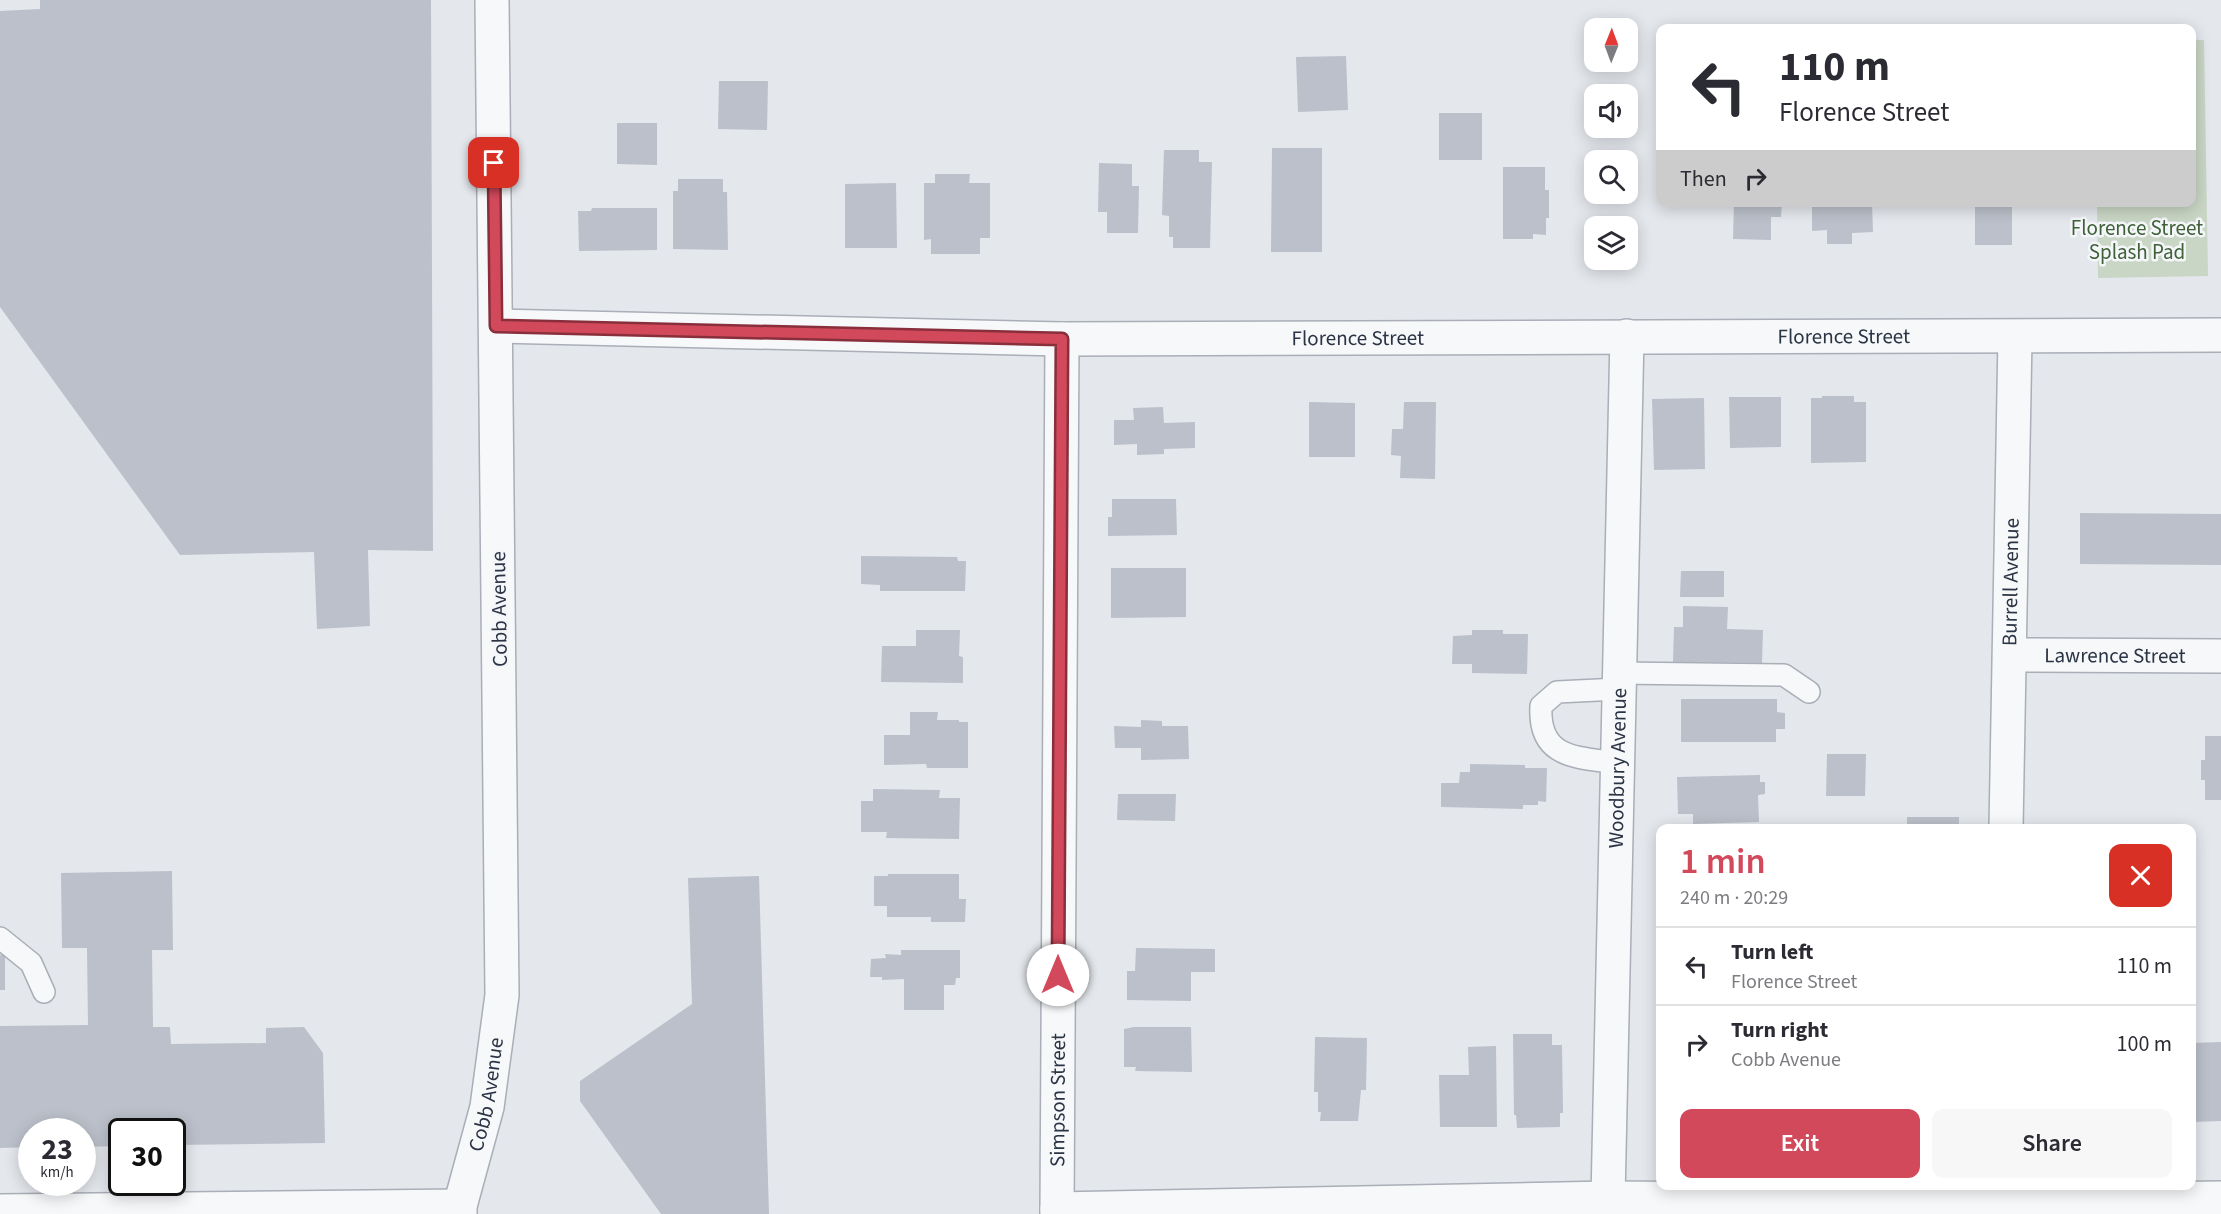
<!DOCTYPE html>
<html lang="en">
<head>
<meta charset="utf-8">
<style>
	:root { --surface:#fff; --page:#f7f7f7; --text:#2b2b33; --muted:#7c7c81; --line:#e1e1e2; --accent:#d1495b }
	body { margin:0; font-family:"Source Sans 3",sans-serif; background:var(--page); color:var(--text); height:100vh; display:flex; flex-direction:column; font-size:22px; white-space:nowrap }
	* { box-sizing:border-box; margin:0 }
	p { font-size:20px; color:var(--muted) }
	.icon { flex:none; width:33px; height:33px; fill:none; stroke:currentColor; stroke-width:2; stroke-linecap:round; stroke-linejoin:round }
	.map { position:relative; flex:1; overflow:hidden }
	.sheet { position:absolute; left:1656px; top:824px; width:540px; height:366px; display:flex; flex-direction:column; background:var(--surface); border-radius:12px; box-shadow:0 3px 15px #0003 }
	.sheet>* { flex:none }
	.top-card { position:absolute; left:1656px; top:24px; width:540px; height:183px; border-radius:12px; box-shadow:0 3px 15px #0003; background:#fff; color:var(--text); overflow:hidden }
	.needle { width:39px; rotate:1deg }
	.controls { position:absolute; left:1584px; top:18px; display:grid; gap:12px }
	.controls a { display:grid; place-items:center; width:54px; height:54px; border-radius:12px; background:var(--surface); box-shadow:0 3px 15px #0003; font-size:30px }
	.speed { position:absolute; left:18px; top:1118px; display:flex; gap:12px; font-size:30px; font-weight:700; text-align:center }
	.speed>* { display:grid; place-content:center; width:78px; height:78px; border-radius:50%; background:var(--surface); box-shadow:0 3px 15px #0003; line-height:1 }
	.speed small { font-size:15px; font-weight:400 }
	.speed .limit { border:3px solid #111; border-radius:9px; background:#fff; color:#111 }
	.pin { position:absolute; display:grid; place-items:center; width:51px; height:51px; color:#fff; margin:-26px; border-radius:12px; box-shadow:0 3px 9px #0006 }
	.me { position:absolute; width:66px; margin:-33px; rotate:0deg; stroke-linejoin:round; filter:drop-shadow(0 0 4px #0008) }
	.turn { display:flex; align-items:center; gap:21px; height:126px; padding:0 24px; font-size:27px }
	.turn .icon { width:78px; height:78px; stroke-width:2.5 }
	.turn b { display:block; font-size:42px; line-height:51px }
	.then { display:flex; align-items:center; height:57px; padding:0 24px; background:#0003; gap:12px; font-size:22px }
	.round { display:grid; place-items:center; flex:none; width:63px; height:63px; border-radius:12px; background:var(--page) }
	.overview { display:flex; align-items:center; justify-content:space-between; height:102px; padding:0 24px }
	h1 { font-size:36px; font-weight:600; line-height:45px; color:var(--accent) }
	.button { display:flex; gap:12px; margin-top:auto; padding:12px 24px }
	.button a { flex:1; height:69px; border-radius:12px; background:var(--accent); color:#fff; font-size:24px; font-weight:600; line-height:69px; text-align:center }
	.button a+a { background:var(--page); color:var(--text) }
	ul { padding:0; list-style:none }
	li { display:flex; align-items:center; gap:18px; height:78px; padding:0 24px; border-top:2px solid var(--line) }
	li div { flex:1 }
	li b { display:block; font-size:22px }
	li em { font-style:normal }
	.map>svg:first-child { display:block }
	.green { fill:#c9d6c5 }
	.building { fill:#bbc0ca }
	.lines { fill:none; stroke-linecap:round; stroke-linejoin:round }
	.lane-casing { stroke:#a9aeb7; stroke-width:24 }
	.street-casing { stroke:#a9aeb7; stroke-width:36 }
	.lane { stroke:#f7f8fa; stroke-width:21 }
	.street { stroke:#f7f8fa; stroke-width:33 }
	.route-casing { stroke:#882f3b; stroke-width:15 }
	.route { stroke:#d1495b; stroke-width:10 }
	.labels { text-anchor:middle; stroke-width:5; stroke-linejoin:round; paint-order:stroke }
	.park-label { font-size:21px; fill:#3f6138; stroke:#f4f6f9 }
	.street-label { font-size:21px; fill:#2b3445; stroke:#f4f6f9 }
</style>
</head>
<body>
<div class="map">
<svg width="2221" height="1214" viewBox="0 0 2221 1214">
	<rect width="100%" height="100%" fill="#e4e7ec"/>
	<path class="green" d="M2192,40H2204L2208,276L2098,278L2097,203L2192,202Z"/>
	<g class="building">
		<path d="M40,0H431L433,551L368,550L370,626L317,629L314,552L180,555L0,307V11L40,9Z"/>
		<path d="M1346,56L1348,110L1298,112L1296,57Z"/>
		<path d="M719,81H768L767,130L718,129Z"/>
		<rect x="1439" y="113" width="43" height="47"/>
		<path d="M617,123H657V165L617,164Z"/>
		<path d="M1272,148H1322V252H1271Z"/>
		<path d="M1164,150H1199V162H1212L1210,248H1173V237H1169V216L1162,215Z"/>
		<path d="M1099,163L1132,164V186H1139L1138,233H1107V212H1098Z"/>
		<path d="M1503,167H1545V190H1549V218H1546V235L1533,234V239H1503Z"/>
		<path d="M935,174H970L969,183H990V238H980V254H931V239L924,240V183H935Z"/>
		<path d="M678,179H723V192H727L728,250L673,249V191H678Z"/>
		<path d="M896,183L897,248H845V184Z"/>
		<path d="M1734,202H1782L1781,217H1771V240L1733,239Z"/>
		<path d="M1812,202H1872L1873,232L1852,233V244H1827V230L1812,231Z"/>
		<rect x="1975" y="202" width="37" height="43"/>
		<path d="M592,208H657V250L579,251L578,211H591Z"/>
		<path d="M1822,396H1854V402H1866V462L1811,463V398H1822Z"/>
		<path d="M1729,397H1781V447L1730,448Z"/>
		<path d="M1704,398L1705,469L1654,470L1652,399Z"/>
		<path d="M1309,402L1355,403V457H1309Z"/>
		<path d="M1404,402H1436L1435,479L1400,478L1401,456L1391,455L1392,429H1403Z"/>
		<path d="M1163,407L1164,423L1195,422V448L1164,449V454L1137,455V444L1114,445V420H1134L1133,408Z"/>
		<path d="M1112,499H1176L1177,535L1108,536V517H1112Z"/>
		<path d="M2080,513L2221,514V565L2080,564Z"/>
		<path d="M861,556L957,557L958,561H966L965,591H880V585L861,584Z"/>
		<path d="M1111,568H1186V617L1111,618Z"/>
		<path d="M1681,571H1724V597H1680Z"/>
		<path d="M1683,606L1728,607L1727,629L1763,630L1762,663L1673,662L1674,627H1683Z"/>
		<path d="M916,630H960L959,656L963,657V683L881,682L882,646H916Z"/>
		<path d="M1472,630H1503V634H1528L1527,674L1472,673V664H1452L1453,636L1472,635Z"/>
		<path d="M1681,699H1777V712L1785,713V729H1776V742H1681Z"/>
		<path d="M910,712H938L937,720H959V722H968V768H927L926,764L884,765V735H910Z"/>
		<path d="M1141,720L1162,721V726H1188L1189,759L1141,760V748H1115L1114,726L1141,727Z"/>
		<path d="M2205,736H2221V800H2205V780H2201V760H2205Z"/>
		<path d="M1827,754H1866L1865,796H1826Z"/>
		<path d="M1470,764L1525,765V768H1547L1546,802L1538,801V805H1523V809L1441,807V783H1459L1460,772H1470Z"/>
		<path d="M1760,775V782H1765V794L1758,795L1759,822L1693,824V814H1678L1677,777Z"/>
		<path d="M873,789L940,790L939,798H960L959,839L886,838L887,832H861V801H873Z"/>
		<path d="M1118,794H1176L1175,821L1117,820Z"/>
		<rect x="1907" y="817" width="52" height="11"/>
		<path d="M172,871L173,950H152L153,1027H170L171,1044L266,1043V1028L304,1027L323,1053L325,1143L172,1145V1131H122V1146L82,1147V1131H32V1147L0,1148V1026L88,1025L87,948H62L61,873Z"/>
		<path d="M888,874H959V899H966L965,922H931V917H887V906H874V876H888Z"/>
		<path d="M759,876L769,1214H661L580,1101V1081L692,1004L688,878Z"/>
		<path d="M1136,948L1215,949V972H1191V1001L1127,1000V971H1135Z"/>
		<path d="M901,950H960V978H956L955,985H944V1010H904V979L882,980V977H870L871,959L886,958L885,954L901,955Z"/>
		<rect x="0" y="955" width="5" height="35"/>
		<path d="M1134,1027H1191L1192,1072L1135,1071L1136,1067H1124V1029Z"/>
		<path d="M1513,1034H1552V1045H1562L1563,1113H1560V1127L1517,1128L1516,1115H1514Z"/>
		<path d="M1315,1037L1367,1038L1366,1090H1361L1358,1121H1320L1321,1112H1318V1092H1314Z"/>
		<path d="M2221,1042V1121L2192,1122V1043Z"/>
		<path d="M1496,1046L1497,1127H1440L1439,1075H1469L1468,1047Z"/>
	</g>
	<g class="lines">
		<g class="lane-casing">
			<g id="lane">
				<path d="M1619,673L1784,675L1809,692"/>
				<path d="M1617,763C1577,757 1538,759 1541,706L1557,692L1619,689"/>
				<path d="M0,938L31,963L44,992"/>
			</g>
		</g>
		<g class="street-casing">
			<g id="street">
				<path id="s1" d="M496,326L1062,339L2221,335"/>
				<path id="s2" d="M2010,655L2221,656"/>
				<path id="s3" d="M2006,828L2015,337"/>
				<path id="s4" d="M1608,1198L1627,336"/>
				<path d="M1057,1209L1608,1198L1998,1201L2221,1198"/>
				<path d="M0,1211L460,1206"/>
				<path id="s5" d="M460,1214V1206L487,1107L502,995L492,0"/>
				<path id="s6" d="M1057,1214L1062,339"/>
			</g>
		</g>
		<use href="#lane" class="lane"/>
		<use href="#street" class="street"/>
	</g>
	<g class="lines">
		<g class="route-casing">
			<path id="route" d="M494,163L496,326L1062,339L1058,975"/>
		</g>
		<use href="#route" class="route"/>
	</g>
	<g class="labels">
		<g class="park-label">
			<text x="2137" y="235">Florence Street<tspan x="2137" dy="24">Splash Pad</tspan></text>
		</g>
		<g class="street-label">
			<text dy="7" stroke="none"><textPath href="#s1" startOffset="1348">Florence Street</textPath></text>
			<text dy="7" stroke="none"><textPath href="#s1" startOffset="862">Florence Street</textPath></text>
			<text dy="7" stroke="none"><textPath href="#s3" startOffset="246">Burrell Avenue</textPath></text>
			<text transform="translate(499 609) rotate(-91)" y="7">Cobb Avenue</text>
			<text dy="7" stroke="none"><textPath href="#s2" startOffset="105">Lawrence Street</textPath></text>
			<text dy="7" stroke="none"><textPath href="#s4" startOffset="430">Woodbury Avenue</textPath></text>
			<text dy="7" stroke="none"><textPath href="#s5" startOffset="123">Cobb Avenue</textPath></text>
			<text dy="7" stroke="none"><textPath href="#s6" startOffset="114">Simpson Street</textPath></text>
		</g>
	</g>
</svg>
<div class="controls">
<a><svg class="needle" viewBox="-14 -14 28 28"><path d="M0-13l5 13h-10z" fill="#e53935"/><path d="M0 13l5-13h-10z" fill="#7c7c81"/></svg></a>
<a><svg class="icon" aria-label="sound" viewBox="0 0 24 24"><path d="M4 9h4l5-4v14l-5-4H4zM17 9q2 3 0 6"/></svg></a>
<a><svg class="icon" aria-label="search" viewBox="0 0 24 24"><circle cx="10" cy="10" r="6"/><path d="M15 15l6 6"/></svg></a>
<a><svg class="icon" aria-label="layers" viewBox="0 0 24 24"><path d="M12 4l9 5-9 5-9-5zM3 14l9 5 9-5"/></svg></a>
</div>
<div class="speed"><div>23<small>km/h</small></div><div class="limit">30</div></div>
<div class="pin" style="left:494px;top:163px;background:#d93025"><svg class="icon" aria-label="arrive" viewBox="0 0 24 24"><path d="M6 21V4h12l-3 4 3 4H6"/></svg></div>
<svg class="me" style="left:1058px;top:975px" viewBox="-20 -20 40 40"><circle r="19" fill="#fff"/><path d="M0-13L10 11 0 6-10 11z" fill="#d1495b"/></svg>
<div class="top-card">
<div class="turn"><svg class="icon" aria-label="left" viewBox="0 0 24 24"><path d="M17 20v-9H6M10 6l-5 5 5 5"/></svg><div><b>110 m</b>Florence Street</div></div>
<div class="then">Then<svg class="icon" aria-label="right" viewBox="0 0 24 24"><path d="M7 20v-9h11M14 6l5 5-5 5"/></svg></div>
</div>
<section class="sheet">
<div class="overview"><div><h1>1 min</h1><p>240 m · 20:29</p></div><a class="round" style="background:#d93025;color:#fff"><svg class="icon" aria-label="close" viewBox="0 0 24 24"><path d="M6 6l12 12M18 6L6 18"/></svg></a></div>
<ul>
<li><svg class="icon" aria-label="left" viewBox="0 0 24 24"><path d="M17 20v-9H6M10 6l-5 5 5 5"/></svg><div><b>Turn left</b><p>Florence Street</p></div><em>110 m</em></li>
<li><svg class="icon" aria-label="right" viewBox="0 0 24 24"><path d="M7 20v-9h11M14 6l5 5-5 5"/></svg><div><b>Turn right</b><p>Cobb Avenue</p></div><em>100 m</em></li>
</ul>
<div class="button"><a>Exit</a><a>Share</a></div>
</section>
</div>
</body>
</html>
